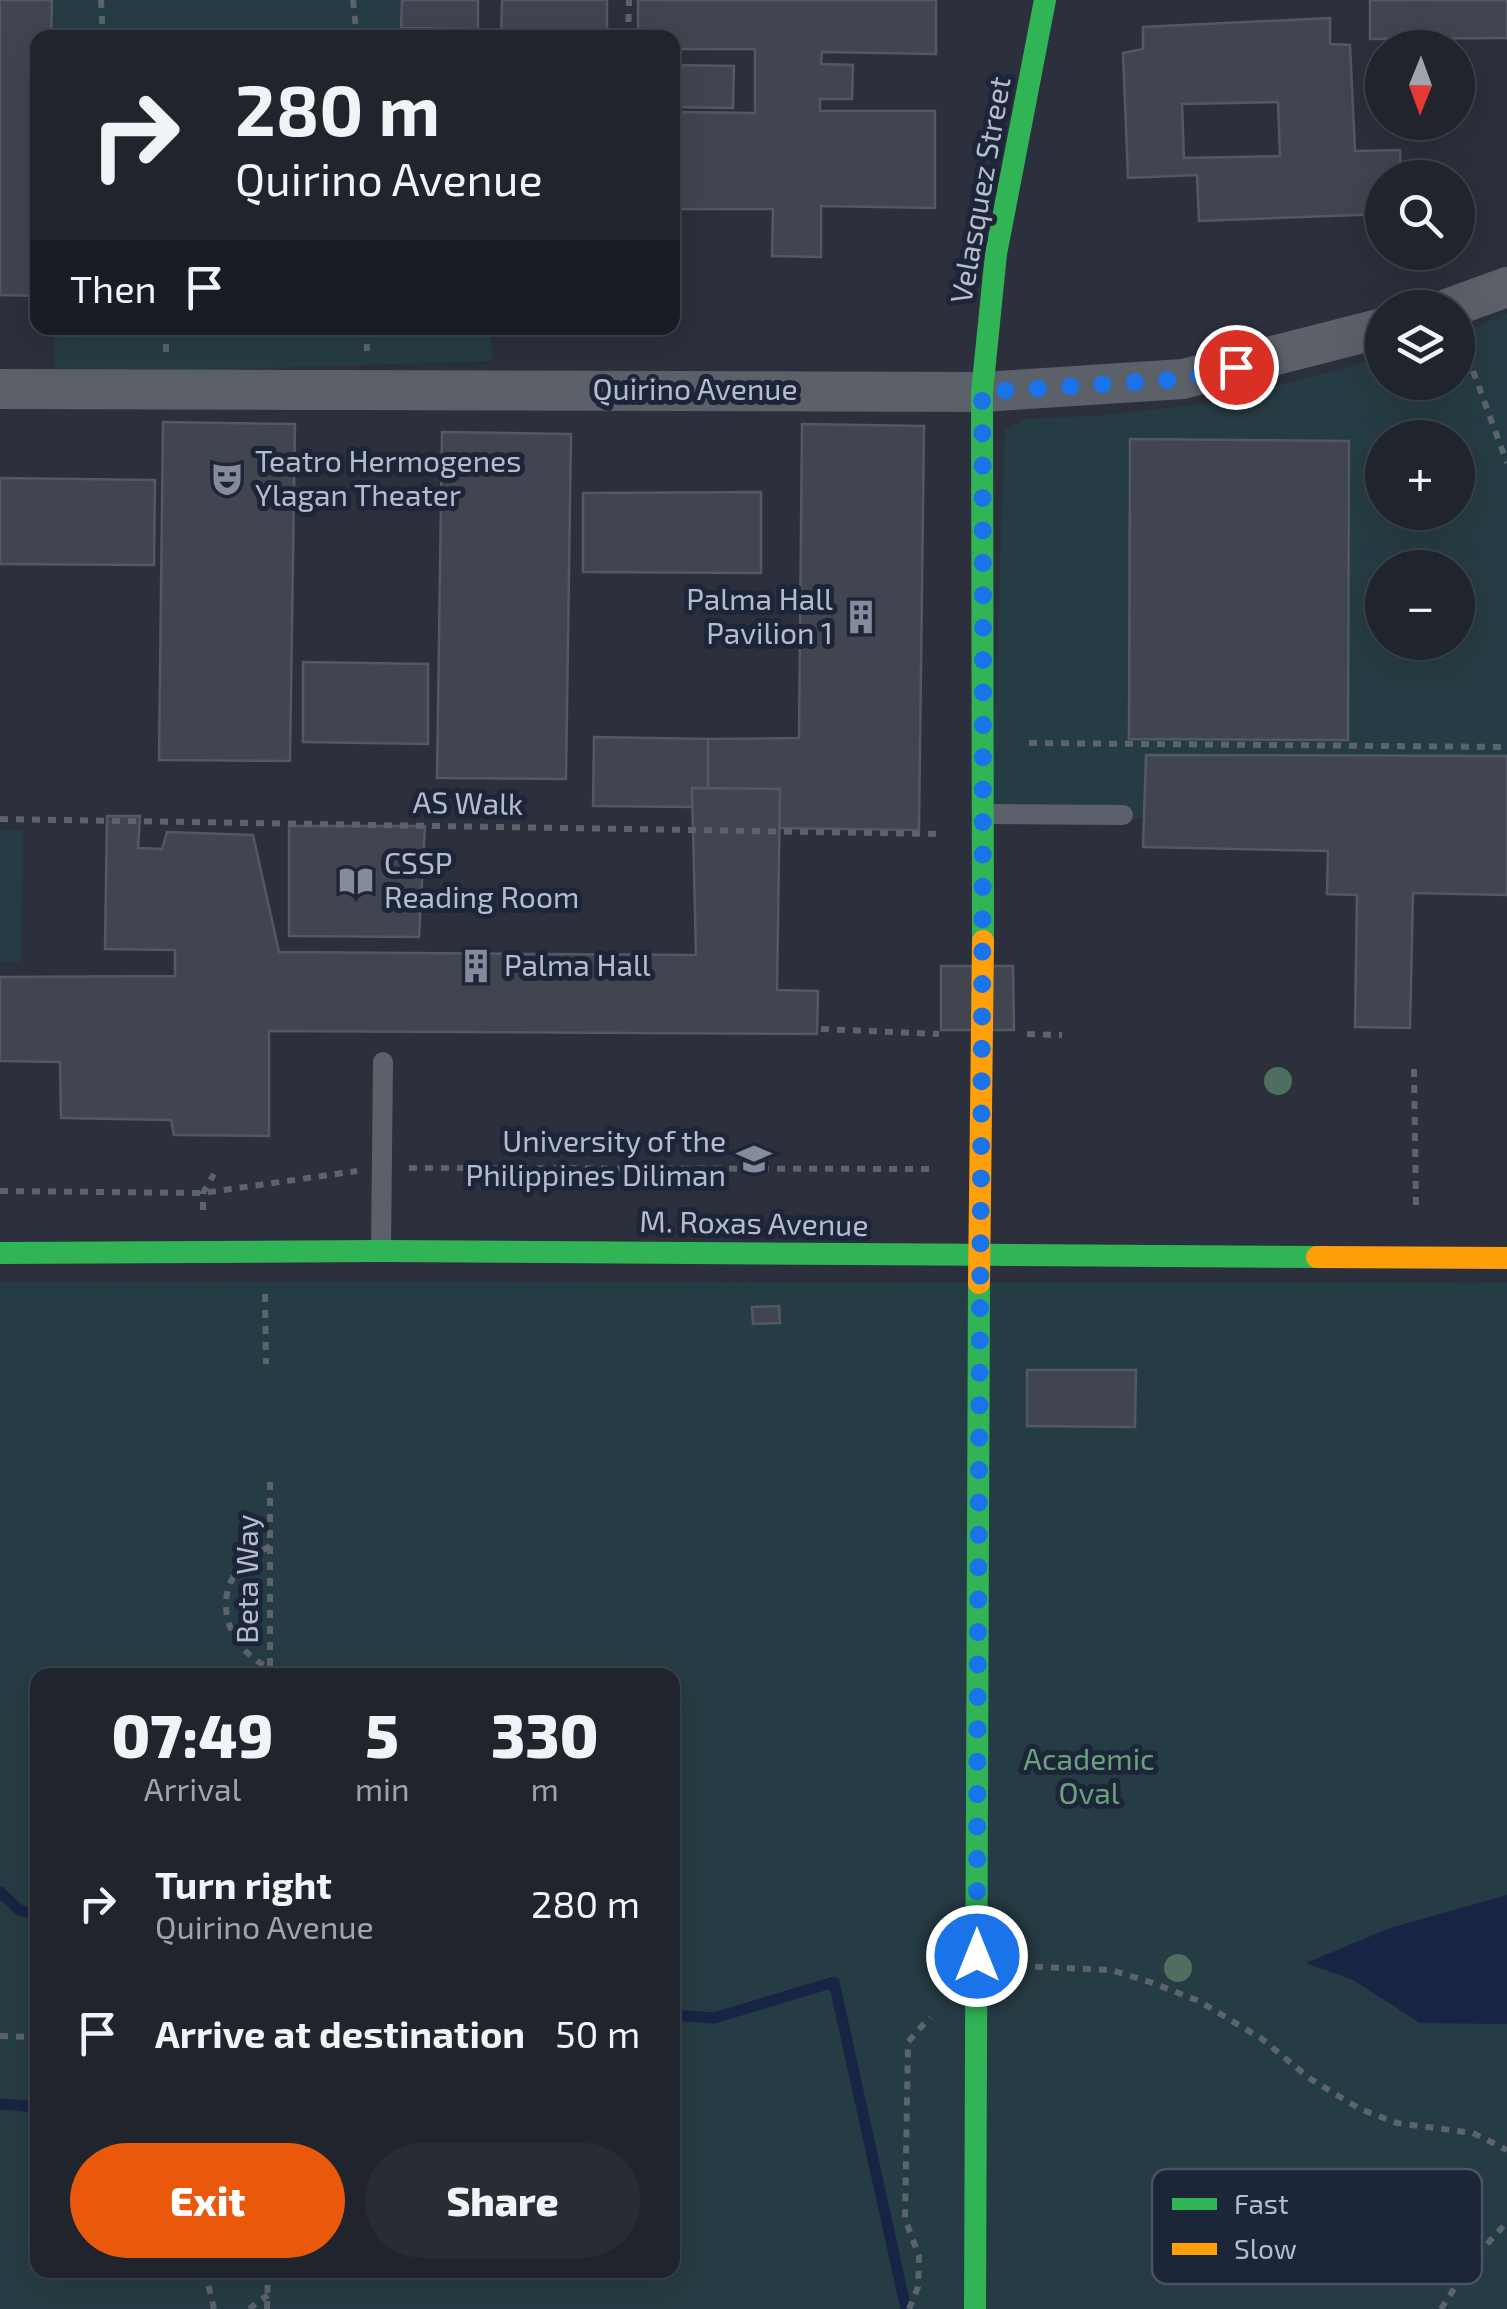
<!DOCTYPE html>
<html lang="en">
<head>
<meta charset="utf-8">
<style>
	:root { --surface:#20242d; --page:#282c35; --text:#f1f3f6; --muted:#a2a4aa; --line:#3d4149; --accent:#ea580c }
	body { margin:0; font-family:"Exo 2",sans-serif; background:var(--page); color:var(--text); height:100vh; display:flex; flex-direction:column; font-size:38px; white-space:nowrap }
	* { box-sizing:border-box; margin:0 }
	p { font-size:32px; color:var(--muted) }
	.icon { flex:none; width:55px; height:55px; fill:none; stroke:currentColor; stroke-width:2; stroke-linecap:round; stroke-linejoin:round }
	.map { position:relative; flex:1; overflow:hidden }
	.drawer { position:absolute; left:30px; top:1668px; width:650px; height:610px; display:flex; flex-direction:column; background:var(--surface); border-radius:20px; box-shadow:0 10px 40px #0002,0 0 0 2px var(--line) }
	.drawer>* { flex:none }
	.banner { position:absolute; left:30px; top:30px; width:650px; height:305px; border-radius:20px; box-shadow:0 10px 40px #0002,0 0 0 2px var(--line); background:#20242d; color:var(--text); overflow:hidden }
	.needle { width:65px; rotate:181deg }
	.fabs { position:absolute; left:1365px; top:30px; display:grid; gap:20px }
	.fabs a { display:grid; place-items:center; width:110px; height:110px; border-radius:50%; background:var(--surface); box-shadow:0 10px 40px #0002,0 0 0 2px var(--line); font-size:50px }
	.pin { position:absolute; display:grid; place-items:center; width:85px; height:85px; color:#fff; margin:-42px; border:5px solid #fff; border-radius:50%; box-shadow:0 2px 10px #0007 }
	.me { position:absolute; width:110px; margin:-55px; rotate:0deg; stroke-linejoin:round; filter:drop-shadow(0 0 8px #0008) }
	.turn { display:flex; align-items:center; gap:35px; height:210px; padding:0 40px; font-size:45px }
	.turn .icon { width:130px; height:130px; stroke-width:2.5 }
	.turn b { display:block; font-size:70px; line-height:85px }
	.then { display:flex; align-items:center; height:95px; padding:0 40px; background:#0003; gap:20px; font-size:38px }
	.eta { display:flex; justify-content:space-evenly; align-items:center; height:170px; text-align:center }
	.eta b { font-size:60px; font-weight:800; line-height:70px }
	.cta { display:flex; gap:20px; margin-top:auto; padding:20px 40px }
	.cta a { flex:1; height:115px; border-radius:60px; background:var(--accent); color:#fff; font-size:40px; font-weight:800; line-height:115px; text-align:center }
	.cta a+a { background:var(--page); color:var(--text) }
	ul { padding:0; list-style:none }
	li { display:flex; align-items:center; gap:30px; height:130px; padding:0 40px }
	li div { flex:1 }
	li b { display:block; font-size:38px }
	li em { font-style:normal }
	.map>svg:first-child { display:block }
	.green { fill:#263c44; fill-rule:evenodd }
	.water { fill:#172443 }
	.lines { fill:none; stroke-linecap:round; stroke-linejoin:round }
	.stream { stroke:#172443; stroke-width:11 }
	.building { fill:#404550; stroke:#535863; stroke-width:2.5; fill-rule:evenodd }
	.path { stroke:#5d636c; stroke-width:6; stroke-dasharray:8 8; stroke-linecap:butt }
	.lane { stroke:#5c6069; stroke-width:20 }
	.street { stroke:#5c6069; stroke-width:40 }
	.fast { stroke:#30b455; stroke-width:22 }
	.slow { stroke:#ff9f0a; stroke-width:22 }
	.tree { fill:#4e6e5f }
	.route { stroke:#1a73e8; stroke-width:18; stroke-dasharray:0 32.4 }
	.labels { text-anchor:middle; stroke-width:10; stroke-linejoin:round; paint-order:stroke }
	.street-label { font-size:30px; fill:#b5bccd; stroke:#1d2539 }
	.poi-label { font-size:30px; fill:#b5bccd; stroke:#1d2539; text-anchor:start }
	.park-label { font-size:30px; fill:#6aa17c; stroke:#1d2539 }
	.key { fill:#1d2539; stroke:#4b5265; stroke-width:2.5 }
	.key-label { font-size:28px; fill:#b5bccd }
</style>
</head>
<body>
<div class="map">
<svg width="1507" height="2309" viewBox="0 0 1507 2309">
	<rect width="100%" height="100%" fill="#2b303c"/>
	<g class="green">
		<path d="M39,0H475L477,37H40Z"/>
		<path d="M1507,314V822L991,817L1005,430L1025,419L1097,416L1209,403L1382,358V382H1458V334ZM1382,438H1458V512H1382ZM1382,568H1458V642H1382Z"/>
		<path d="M53,328H491L492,361L55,375Z"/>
		<path d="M0,830H23L21,962H0Z"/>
		<path d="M0,1282L1507,1283V2309H0ZM38,1675H672V2270H38Z"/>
	</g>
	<path class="water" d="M1507,1895V2024L1420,2023L1353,1980L1306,1963L1390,1928Z"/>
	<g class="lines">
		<g class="stream">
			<path d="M0,1892L19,1910L38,1915"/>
			<path d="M672,2015L714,2018L834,1982L906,2309"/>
			<path d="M0,2104L38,2107"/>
		</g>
	</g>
	<g class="building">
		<path d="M0,0H52L51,38H38V296L0,295Z"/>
		<path d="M402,0H478V29L401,28Z"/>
		<path d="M502,0H607V38H501Z"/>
		<path d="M638,0H936V54L822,52L821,64L853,65L852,99H820V111H935V208L821,206V257L772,256L773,209H672L673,112L755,113V49H672V38H638Z"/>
		<path d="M1370,0H1507V38L1370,39Z"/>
		<path d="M1330,18V44L1350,45L1355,151L1400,150L1401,178H1382V214L1199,221L1197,175L1128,178L1123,53L1143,49V27ZM1278,102L1280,156L1184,158L1182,104Z"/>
		<path d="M672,65L734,66L733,108L672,107Z"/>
		<path d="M163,422L295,424L290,761L159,760Z"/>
		<path d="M802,424L924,426L919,830L779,828L780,789H708V739L799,738Z"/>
		<path d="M442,432L571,434L566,779L437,778Z"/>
		<path d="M1130,439L1349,441L1348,740L1129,739Z"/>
		<path d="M0,478L155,480L154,565L0,564Z"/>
		<path d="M761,492V573L583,572V493Z"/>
		<path d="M303,662L428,664V744L303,742Z"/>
		<path d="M594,737L708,739V789L692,788V807L593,806Z"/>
		<path d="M1146,755L1507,756V895L1413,893L1410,1028L1355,1027L1357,895L1327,894L1328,851L1143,847Z"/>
		<path d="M692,788L780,789L777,990L818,991L817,1034L269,1031V1136L174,1135L171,1120L61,1118L60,1062L0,1061V977L175,976V950L105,949L107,816H140L138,848L162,849L167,832L253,835L279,952L696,955Z"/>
		<path d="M289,826H425L419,937L289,936Z"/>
		<path d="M941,966H1013L1014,1030H941Z"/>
		<path d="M779,1306L780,1323L753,1324L752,1307Z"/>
		<path d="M1027,1370H1136L1135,1427L1027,1426Z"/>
	</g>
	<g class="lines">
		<g class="path">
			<path d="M101,0L103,38"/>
			<path d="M353,0L357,38"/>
			<path d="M628,38L629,0"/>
			<path d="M672,270L679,275"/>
			<path d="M166,328V353"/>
			<path d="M366,328L367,351"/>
			<path d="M1462,341L1507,463"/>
			<path d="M1029,743L1507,747"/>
			<path d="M0,819L939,834"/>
			<path d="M821,1029L939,1034"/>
			<path d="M1027,1034L1062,1035"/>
			<path d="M1414,1069L1416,1211"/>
			<path d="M409,1168L933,1169"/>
			<path d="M0,1191L203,1193L357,1171"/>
			<path d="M203,1210V1193L214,1174"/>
			<path d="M265,1294L266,1364"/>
			<path d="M270,1482V1675"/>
			<path d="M270,1546C258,1553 246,1559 238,1570C215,1599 227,1640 256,1660C264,1666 275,1670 284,1675"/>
			<path d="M1019,1966L1111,1970L1150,1982L1199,2001L1262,2039L1309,2078L1360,2109L1397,2123L1473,2133L1507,2150"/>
			<path d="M0,2036L38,2037"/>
			<path d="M209,2270L208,2284L214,2309"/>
			<path d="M249,2309L268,2295"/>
			<path d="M267,2309L268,2270"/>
			<path d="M909,2309L918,2287L919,2256L905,2219L908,2042L930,2017"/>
			<path d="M1441,2309L1471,2262L1507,2222"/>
		</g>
		<g class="lane">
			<path d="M984,814L1123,815"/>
			<path d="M381,1249L383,1062"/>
		</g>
		<g class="street">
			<path d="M1449,308L1507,287"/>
			<path d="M0,389L982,392L1183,379L1382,328"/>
		</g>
		<g class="fast">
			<path d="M983,941L982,392L996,254L1045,0"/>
			<path d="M0,1253L381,1251L1317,1257"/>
			<path d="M975,2309L979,1283"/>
		</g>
		<g class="slow">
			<path d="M1317,1257L1507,1258"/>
			<path d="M979,1283L983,941"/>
		</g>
	</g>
	<g class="tree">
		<circle cx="1278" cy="1081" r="14"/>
		<circle cx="1178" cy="1968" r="14"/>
	</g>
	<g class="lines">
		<path class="route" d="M977,1956C977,1435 986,913 982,392L1183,379L1236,367"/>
	</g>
	<defs>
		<g id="theatre-bare" transform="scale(2.7)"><path d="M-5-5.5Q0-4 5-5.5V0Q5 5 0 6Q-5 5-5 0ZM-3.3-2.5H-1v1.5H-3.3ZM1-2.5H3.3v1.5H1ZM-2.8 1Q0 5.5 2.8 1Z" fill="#858b9a" stroke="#1d2539" stroke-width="2.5" paint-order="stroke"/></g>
		<g id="building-bare" transform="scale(2.7)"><path d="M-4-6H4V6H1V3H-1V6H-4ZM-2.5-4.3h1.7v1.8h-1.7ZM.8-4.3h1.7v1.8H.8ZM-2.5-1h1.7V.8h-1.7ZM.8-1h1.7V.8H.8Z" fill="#858b9a" stroke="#1d2539" stroke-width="2.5" paint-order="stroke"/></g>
		<g id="library-bare" transform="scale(2.7)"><path d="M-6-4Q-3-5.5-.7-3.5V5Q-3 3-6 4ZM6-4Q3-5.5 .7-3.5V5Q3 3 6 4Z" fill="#858b9a" stroke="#1d2539" stroke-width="2.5" paint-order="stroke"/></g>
		<g id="university-bare" transform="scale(2.7)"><path d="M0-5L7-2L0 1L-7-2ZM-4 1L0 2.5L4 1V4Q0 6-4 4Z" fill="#858b9a" stroke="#1d2539" stroke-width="2.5" paint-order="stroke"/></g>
	</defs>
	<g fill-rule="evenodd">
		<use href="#theatre-bare" x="227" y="479"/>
		<use href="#building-bare" x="861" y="617"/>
		<use href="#library-bare" x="356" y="881"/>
		<use href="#building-bare" x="476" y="966"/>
		<use href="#university-bare" x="754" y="1159"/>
	</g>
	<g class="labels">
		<g class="street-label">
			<text transform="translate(981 190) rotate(-80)" y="10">Velasquez Street</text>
			<text x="695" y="400">Quirino Avenue</text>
			<text transform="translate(468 804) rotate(1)" y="10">AS Walk</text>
			<text transform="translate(754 1224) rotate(1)" y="10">M. Roxas Avenue</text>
			<text transform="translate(248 1579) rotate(-90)" y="10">Beta Way</text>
		</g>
		<g class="poi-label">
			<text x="255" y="472">Teatro Hermogenes<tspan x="255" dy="34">Ylagan Theater</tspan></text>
			<text x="833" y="610" text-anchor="end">Palma Hall<tspan x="833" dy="34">Pavilion 1</tspan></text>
			<text x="384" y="874">CSSP<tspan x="384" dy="34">Reading Room</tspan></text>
			<text x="504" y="976">Palma Hall</text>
			<text x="726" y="1152" text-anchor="end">University of the<tspan x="726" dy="34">Philippines Diliman</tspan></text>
		</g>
		<g class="park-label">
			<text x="1089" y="1770">Academic<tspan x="1089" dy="34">Oval</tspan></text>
		</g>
	</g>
	<rect x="1152" y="2169" width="330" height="115" rx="15" class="key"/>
	<rect x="1172" y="2198" width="45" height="12" fill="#30b455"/>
	<rect x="1172" y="2243" width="45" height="12" fill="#ff9f0a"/>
	<g class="key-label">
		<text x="1234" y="2214">Fast</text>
		<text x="1234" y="2259">Slow</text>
	</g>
</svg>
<div class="fabs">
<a><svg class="needle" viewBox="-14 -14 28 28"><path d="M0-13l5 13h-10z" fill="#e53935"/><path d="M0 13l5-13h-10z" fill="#a2a4aa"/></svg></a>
<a><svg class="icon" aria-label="search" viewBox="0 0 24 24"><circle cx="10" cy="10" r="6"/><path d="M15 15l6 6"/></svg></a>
<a><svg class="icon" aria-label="layers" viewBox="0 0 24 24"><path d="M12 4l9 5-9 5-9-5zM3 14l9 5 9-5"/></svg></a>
<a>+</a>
<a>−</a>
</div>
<div class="pin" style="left:1236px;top:367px;background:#d93025"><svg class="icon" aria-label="arrive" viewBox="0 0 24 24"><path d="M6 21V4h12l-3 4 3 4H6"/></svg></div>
<svg class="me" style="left:977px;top:1956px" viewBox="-20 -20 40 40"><circle r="17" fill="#1a73e8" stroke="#fff" stroke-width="3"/><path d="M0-11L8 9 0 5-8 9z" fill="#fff"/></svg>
<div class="banner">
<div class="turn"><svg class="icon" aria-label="right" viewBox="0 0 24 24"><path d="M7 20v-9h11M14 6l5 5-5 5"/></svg><div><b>280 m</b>Quirino Avenue</div></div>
<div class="then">Then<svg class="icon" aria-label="arrive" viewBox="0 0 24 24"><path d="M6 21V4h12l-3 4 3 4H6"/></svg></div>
</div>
<section class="drawer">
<div class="eta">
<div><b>07:49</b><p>Arrival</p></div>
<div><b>5</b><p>min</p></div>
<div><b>330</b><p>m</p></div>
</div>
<ul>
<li><svg class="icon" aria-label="right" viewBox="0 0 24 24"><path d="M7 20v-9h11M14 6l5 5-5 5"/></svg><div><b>Turn right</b><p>Quirino Avenue</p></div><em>280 m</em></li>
<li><svg class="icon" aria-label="arrive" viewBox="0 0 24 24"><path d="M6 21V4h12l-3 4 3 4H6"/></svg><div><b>Arrive at destination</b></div><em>50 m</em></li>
</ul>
<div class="cta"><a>Exit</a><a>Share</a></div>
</section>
</div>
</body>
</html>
